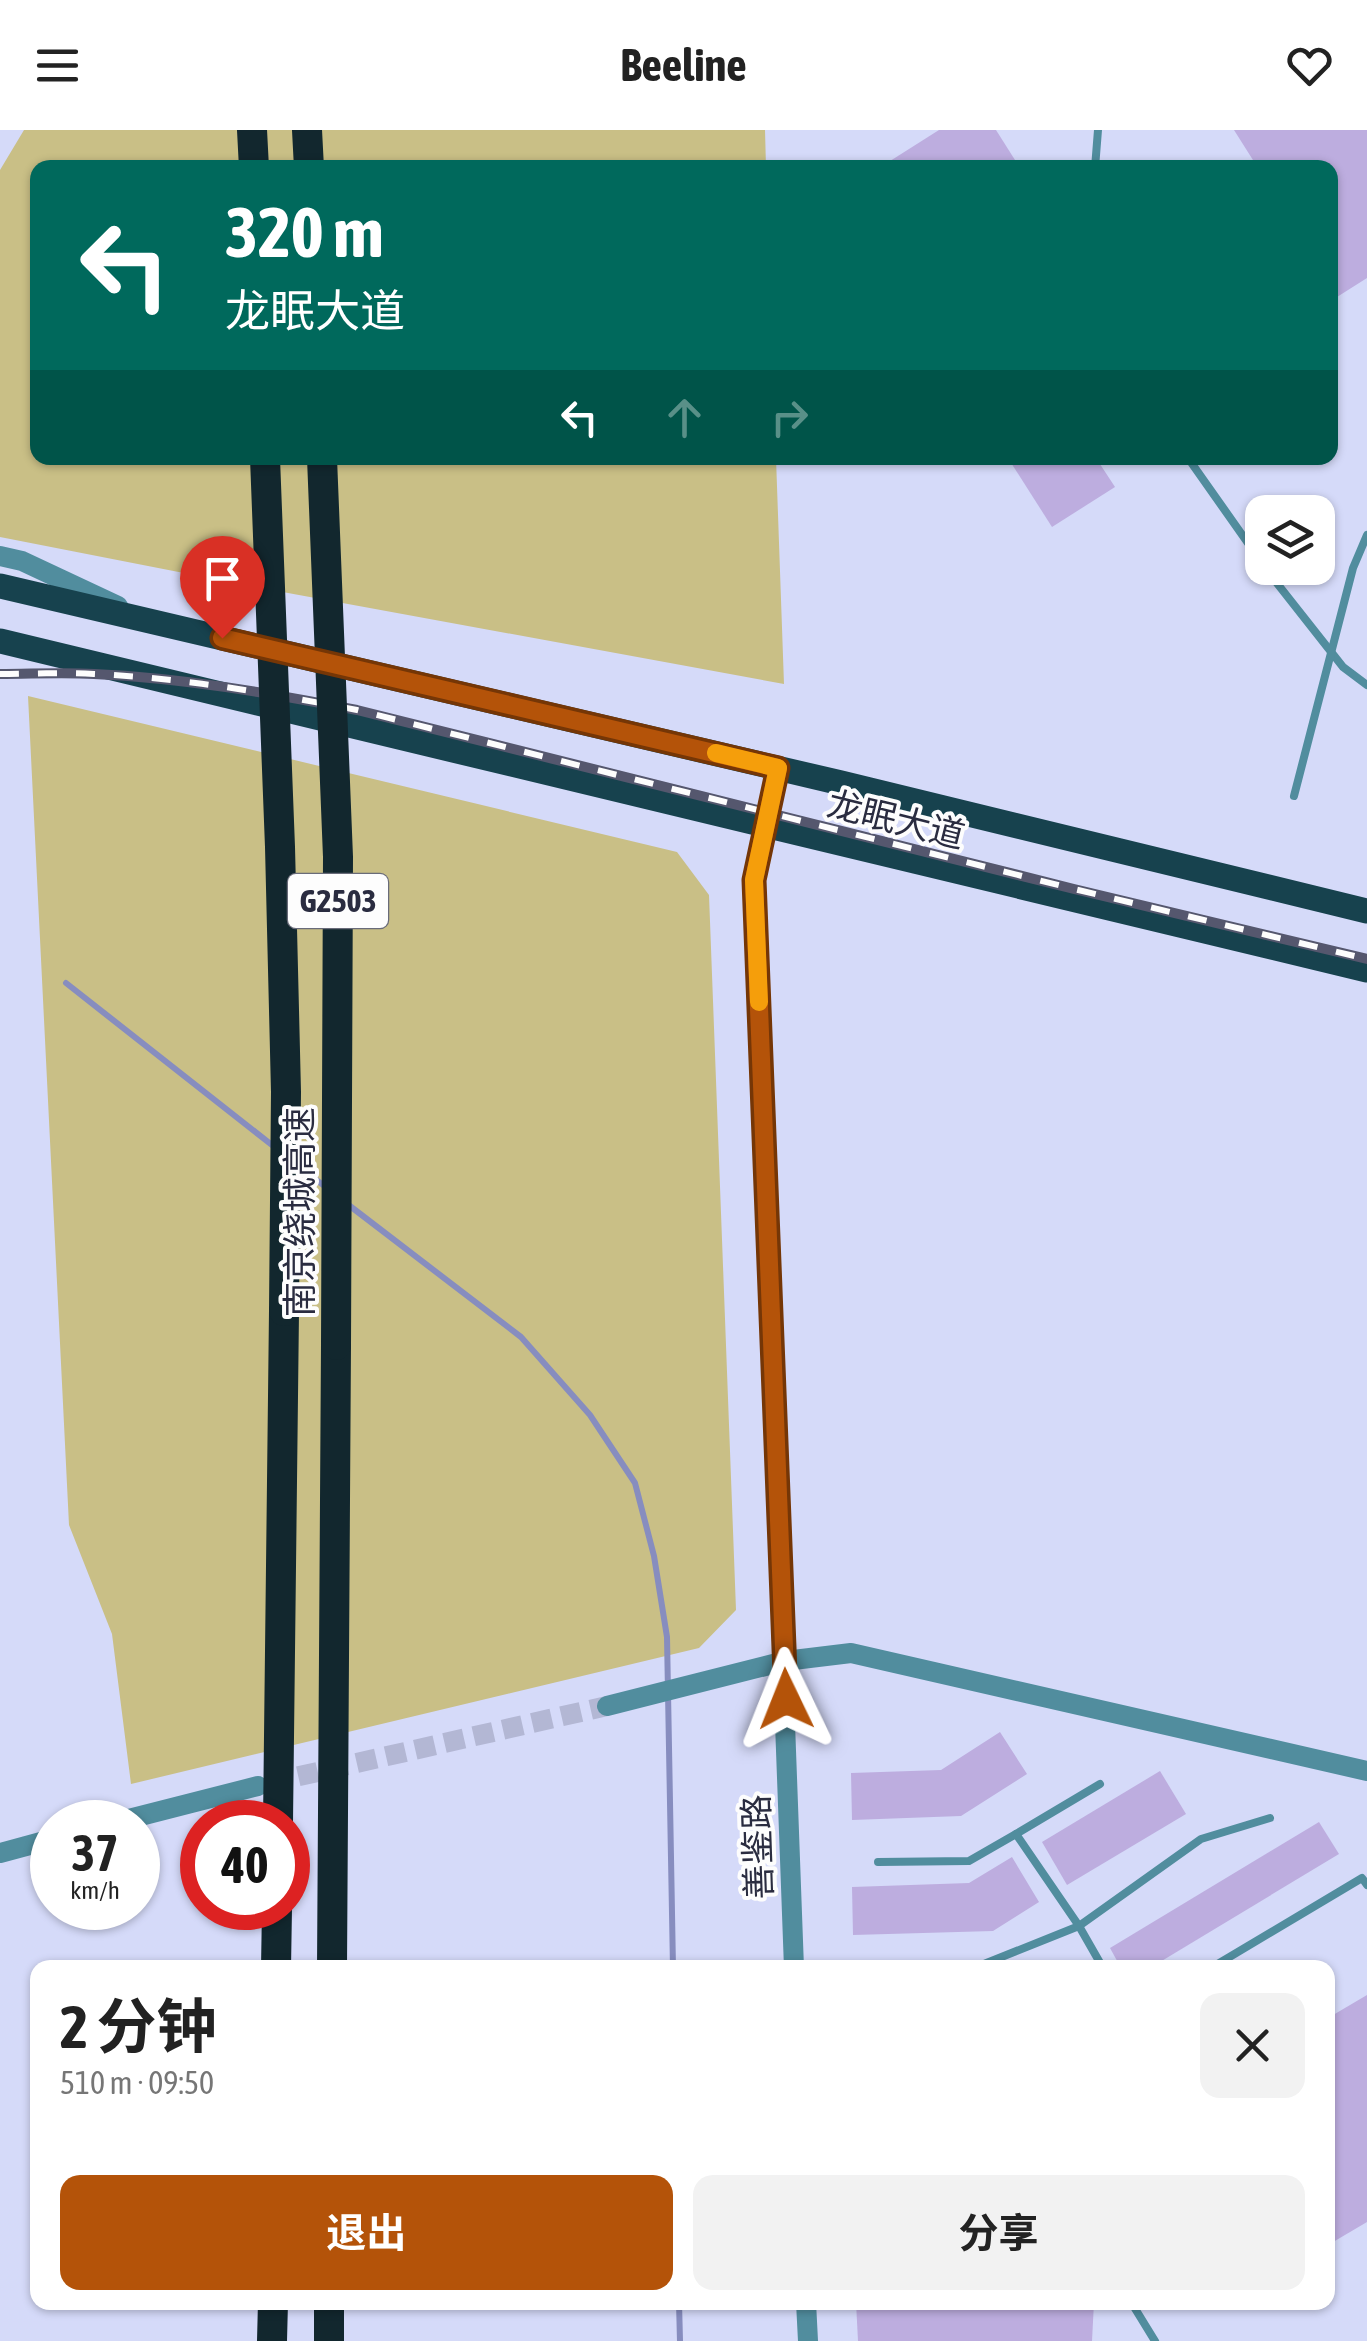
<!DOCTYPE html>
<html lang="zh">
<head>
<meta charset="utf-8">
<style>
	:root { --surface:#fff; --page:#f2f2f2; --text:#222; --muted:#767676; --accent:#b45309 }
	body { margin:0; font-family:"Asap Condensed","Noto Sans SC",sans-serif; background:var(--page); color:var(--text); height:100vh; display:flex; flex-direction:column; font-size:38px; white-space:nowrap }
	* { box-sizing:border-box; margin:0 }
	p { font-size:32px; color:var(--muted) }
	.icon { flex:none; width:55px; height:55px; fill:none; stroke:currentColor; stroke-width:2; stroke-linecap:round; stroke-linejoin:round }
	.map { position:relative; flex:1; overflow:hidden }
	.drawer { position:absolute; left:30px; top:1830px; width:1305px; height:350px; display:flex; flex-direction:column; background:var(--surface); border-radius:20px; box-shadow:0 2px 8px #0004 }
	.drawer>* { flex:none }
	.top-card { position:absolute; left:30px; top:30px; width:1308px; height:305px; border-radius:20px; box-shadow:0 2px 8px #0004; background:#00695c; color:#fff; overflow:hidden }
	.tools { position:absolute; left:1245px; top:365px; display:grid; gap:20px }
	.tools a { display:grid; place-items:center; width:90px; height:90px; border-radius:20px; background:var(--surface); box-shadow:0 2px 8px #0004; font-size:50px }
	.speed { position:absolute; left:30px; top:1670px; display:flex; gap:20px; font-size:50px; font-weight:700; text-align:center }
	.speed>* { display:grid; place-content:center; width:130px; height:130px; border-radius:50%; background:var(--surface); box-shadow:0 2px 8px #0004; line-height:1 }
	.speed small { font-size:25px; font-weight:400 }
	.speed .limit { border:15px solid #d22; background:#fff; color:#111 }
	.pin { position:absolute; display:grid; place-items:center; width:85px; height:85px; color:#fff; margin:-102px -42px; border-radius:50% 50% 50% 0; rotate:-45deg; box-shadow:0 0 10px #0007 }
	.pin .icon { rotate:45deg }
	.me { position:absolute; width:110px; margin:-55px; rotate:358deg; stroke-linejoin:round; filter:drop-shadow(0 0 8px #0008) }
	.turn { display:flex; align-items:center; gap:35px; height:210px; padding:0 30px; font-size:45px }
	.turn .icon { width:130px; height:130px; stroke-width:2.5 }
	.turn b { display:block; font-size:70px; line-height:85px }
	.lanes { display:flex; align-items:center; height:95px; padding:0 30px; background:#0003; justify-content:center; gap:50px; direction:ltr }
	.lanes .off { opacity:.35 }
	.round { display:grid; place-items:center; flex:none; width:105px; height:105px; border-radius:20px; background:var(--page) }
	.headline { display:flex; align-items:center; justify-content:space-between; height:170px; padding:0 30px }
	h1 { font-size:60px; font-weight:700; line-height:75px }
	.action { display:flex; gap:20px; margin-top:auto; padding:20px 30px }
	.action a { flex:1; height:115px; border-radius:20px; background:var(--accent); color:#fff; font-size:40px; font-weight:700; line-height:115px; text-align:center }
	.action a+a { background:var(--page); color:var(--text) }
	header { display:flex; justify-content:space-between; align-items:center; height:130px; padding:0 30px; background:var(--surface); font-size:45px; font-weight:700 }
	.map>svg:first-child { display:block }
	.green { fill:#c9bf86 }
	.lines { fill:none; stroke-linecap:round; stroke-linejoin:round }
	.stream { stroke:#878dbf; stroke-width:6 }
	.building { fill:#bdaddf }
	.tertiary-tunnel { stroke:#b3b7d4; stroke-width:20; stroke-dasharray:20 10; stroke-linecap:butt }
	.service { stroke:#518d9e; stroke-width:8 }
	.tertiary { stroke:#518d9e; stroke-width:20 }
	.primary { stroke:#17424e; stroke-width:25 }
	.motorway { stroke:#12272e; stroke-width:30 }
	.rail-casing { stroke:#55576e; stroke-width:10 }
	.rail { stroke:#fdfdfd; stroke-width:6; stroke-dasharray:19; stroke-linecap:butt }
	.motorway-bridge { stroke:#12272e; stroke-width:30 }
	.route-casing { stroke:#753606; stroke-width:25 }
	.route { stroke:#b45309; stroke-width:18 }
	.slow { stroke:#f59e0b; stroke-width:18 }
	.labels { text-anchor:middle; stroke-width:8; stroke-linejoin:round; paint-order:stroke }
	.shield { fill:#fdfdfd; stroke:#696b79; stroke-width:2.5 }
	.shield-label { font-size:32px; font-weight:bold; fill:#2a2c40 }
	.street-label { font-size:35px; fill:#2a2c40; stroke:#fdfdfd }
</style>
</head>
<body>
<header><svg class="icon" aria-label="menu" viewBox="0 0 24 24"><path d="M4 6h16M4 12h16M4 18h16"/></svg>Beeline<svg class="icon" aria-label="heart" viewBox="0 0 24 24"><path d="M12 20l-8-8c-3-5 5-10 8-4 3-6 11-1 8 4z"/></svg></header>
<div class="map">
<svg width="1367" height="2211" viewBox="0 0 1367 2211">
	<rect width="100%" height="100%" fill="#d5daf9"/>
	<g class="green">
		<path d="M24,0H765L766,37L38,38V328H776L784,554L245,455L0,407V40Z"/>
		<path d="M28,566L677,722L709,765L736,1480L699,1518L131,1654L112,1504L69,1395Z"/>
	</g>
	<g class="lines">
		<g class="stream">
			<path d="M66,853L277,1019"/>
			<path d="M295,1033L328,1059"/>
			<path d="M346,1073L521,1207L590,1285L635,1353L654,1426L667,1507L673,1838"/>
			<path d="M679,2172L680,2211"/>
		</g>
	</g>
	<g class="building">
		<path d="M939,0H996L1020,38H879Z"/>
		<path d="M1234,0H1367V148L1337,167L1330,155V38H1258Z"/>
		<path d="M1008,328H1096L1115,357L1052,397Z"/>
		<path d="M1000,1602L1027,1644L961,1686L852,1690L851,1643L941,1640Z"/>
		<path d="M1160,1641L1186,1684L1067,1755L1042,1712Z"/>
		<path d="M1319,1692L1339,1724L1150,1838H1121L1110,1818Z"/>
		<path d="M1012,1727L1039,1772L993,1801L853,1805L852,1757L969,1753Z"/>
		<path d="M1367,1865V2092L1328,2115V1888Z"/>
		<path d="M856,2172H1094L1092,2211H858Z"/>
	</g>
	<g class="lines">
		<path class="tertiary-tunnel" d="M269,1653L607,1576"/>
		<g class="service">
			<path d="M1095,38L1098,0"/>
			<path d="M1188,328L1262,433"/>
			<path d="M1265,438L1343,537L1367,555"/>
			<path d="M1294,666L1353,438L1367,405"/>
			<path d="M1016,1704L1100,1654"/>
			<path d="M878,1732L969,1731L1016,1704L1079,1796L1103,1838"/>
			<path d="M974,1838L1079,1796L1201,1709L1270,1688"/>
			<path d="M1211,1838L1362,1748L1367,1755"/>
			<path d="M1131,2172L1155,2211"/>
		</g>
		<g class="tertiary">
			<path d="M0,426L22,431L118,476"/>
			<path d="M779,638L754,750L794,1838"/>
			<path d="M607,1576L785,1531L851,1523L1367,1641"/>
			<path d="M117,1692L258,1656"/>
			<path d="M0,1723L52,1709"/>
			<path d="M806,2172L808,2211"/>
		</g>
		<g class="primary">
			<path d="M0,456L841,653L1367,781"/>
			<path d="M0,511L1367,840"/>
		</g>
		<g class="motorway">
			<path d="M252,0L254,38"/>
			<path d="M307,0L309,38"/>
			<path d="M278,1692L284,1181"/>
			<path d="M276,1838L277,1778"/>
			<path d="M332,1838L336,1215"/>
			<path d="M272,2211L273,2172"/>
			<path d="M329,2211V2172"/>
		</g>
		<g class="rail-casing">
			<path id="rail" d="M0,544C31,544 63,542 94,544C183,548 269,563 357,580L1074,759L1367,829"/>
		</g>
		<use href="#rail" class="rail"/>
		<g class="motorway-bridge">
			<path d="M265,328L280,717L286,962L284,1181"/>
			<path d="M322,328L338,727L336,1215"/>
		</g>
	</g>
	<g class="lines">
		<g class="route-casing">
			<path id="route" d="M222,508L778,638L754,750L786,1569"/>
		</g>
		<use href="#route" class="route"/>
		<path class="slow" d="M716,623L778,638L754,750L759,872"/>
	</g>
	<g class="labels">
		<rect class="shield" x="288" y="744" width="100" height="54" rx="8"/>
		<g class="shield-label">
			<text x="338" y="782">G2503</text>
		</g>
		<g class="street-label">
			<text transform="translate(896 690) rotate(14)" y="12">龙眠大道</text>
			<text transform="translate(300 1082) rotate(-90)" y="12">南京绕城高速</text>
			<text transform="translate(758 1717) rotate(-92)" y="12">善鉴路</text>
		</g>
	</g>
</svg>
<div class="tools">
<a><svg class="icon" aria-label="layers" viewBox="0 0 24 24"><path d="M12 4l9 5-9 5-9-5zM3 14l9 5 9-5"/></svg></a>
</div>
<div class="speed"><div>37<small>km/h</small></div><div class="limit">40</div></div>
<div class="pin" style="left:222px;top:508px;background:#d93025"><svg class="icon" aria-label="arrive" viewBox="0 0 24 24"><path d="M6 21V4h12l-3 4 3 4H6"/></svg></div>
<svg class="me" style="left:786px;top:1569px" viewBox="-20 -20 40 40"><path d="M0-17L14 15 0 8-14 15z" fill="#b45309" stroke="#fff" stroke-width="4"/></svg>
<div class="top-card">
<div class="turn"><svg class="icon" aria-label="left" viewBox="0 0 24 24"><path d="M17 20v-9H6M10 6l-5 5 5 5"/></svg><div><b>320 m</b>龙眠大道</div></div>
<div class="lanes"><svg class="icon" aria-label="left" viewBox="0 0 24 24"><path d="M17 20v-9H6M10 6l-5 5 5 5"/></svg><svg class="icon off" aria-label="ahead" viewBox="0 0 24 24"><path d="M12 20V5M6 11l6-6 6 6"/></svg><svg class="icon off" aria-label="right" viewBox="0 0 24 24"><path d="M7 20v-9h11M14 6l5 5-5 5"/></svg></div>
</div>
<section class="drawer">
<div class="headline"><div><h1>2 分钟</h1><p>510 m · 09:50</p></div><a class="round"><svg class="icon" aria-label="close" viewBox="0 0 24 24"><path d="M6 6l12 12M18 6L6 18"/></svg></a></div>
<div class="action"><a>退出</a><a>分享</a></div>
</section>
</div>
</body>
</html>
